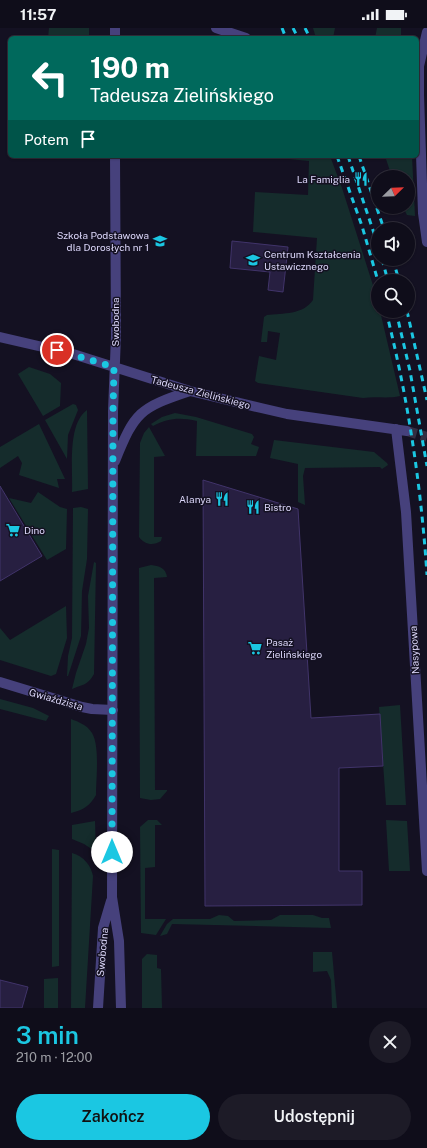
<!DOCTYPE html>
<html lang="pl">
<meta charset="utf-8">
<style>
:root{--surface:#0f0d1a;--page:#1d1b27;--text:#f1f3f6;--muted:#9b9ca2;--line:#2f2d39;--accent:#1bc7e2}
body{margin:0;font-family:"Public Sans",sans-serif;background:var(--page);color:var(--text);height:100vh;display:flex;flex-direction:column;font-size:15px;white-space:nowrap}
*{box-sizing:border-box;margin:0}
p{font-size:13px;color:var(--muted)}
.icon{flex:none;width:22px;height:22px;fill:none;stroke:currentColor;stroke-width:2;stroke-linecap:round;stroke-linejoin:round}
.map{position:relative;height:980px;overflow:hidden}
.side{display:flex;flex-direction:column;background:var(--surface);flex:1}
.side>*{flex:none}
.top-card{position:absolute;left:8px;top:8px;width:411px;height:122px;border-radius:6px;box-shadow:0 1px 3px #0004,0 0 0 1px var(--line);background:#00695c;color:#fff;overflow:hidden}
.needle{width:26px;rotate:67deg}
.tools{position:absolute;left:371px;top:142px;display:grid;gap:8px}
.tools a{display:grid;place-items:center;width:44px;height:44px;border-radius:50%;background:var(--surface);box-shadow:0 1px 3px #0004,0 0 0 1px var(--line);font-size:20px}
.pin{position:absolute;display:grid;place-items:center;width:34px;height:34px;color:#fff;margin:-17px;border:2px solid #fff;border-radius:50%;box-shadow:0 1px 4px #0007}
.me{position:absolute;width:44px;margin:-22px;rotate:0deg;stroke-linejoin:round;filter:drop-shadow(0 0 3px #0008)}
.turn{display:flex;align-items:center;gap:14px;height:84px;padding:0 16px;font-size:18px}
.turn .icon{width:52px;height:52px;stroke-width:2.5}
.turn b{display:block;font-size:28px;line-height:34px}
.then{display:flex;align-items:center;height:38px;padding:0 16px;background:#0003;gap:8px;font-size:15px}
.round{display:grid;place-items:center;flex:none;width:42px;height:42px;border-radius:21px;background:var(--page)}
.head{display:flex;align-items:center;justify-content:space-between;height:68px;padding:0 16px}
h1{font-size:24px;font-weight:600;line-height:30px;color:var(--accent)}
.button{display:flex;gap:8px;margin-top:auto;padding:8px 16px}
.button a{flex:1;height:46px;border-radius:24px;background:var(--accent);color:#111;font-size:16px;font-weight:600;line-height:46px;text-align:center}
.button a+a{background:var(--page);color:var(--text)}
.status{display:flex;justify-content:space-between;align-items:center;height:28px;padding:0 20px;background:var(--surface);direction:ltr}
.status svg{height:11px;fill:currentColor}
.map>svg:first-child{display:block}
</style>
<div class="status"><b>11:57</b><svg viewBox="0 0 49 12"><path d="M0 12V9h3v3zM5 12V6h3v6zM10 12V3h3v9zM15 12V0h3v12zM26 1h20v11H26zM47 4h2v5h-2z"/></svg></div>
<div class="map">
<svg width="427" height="980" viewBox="0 0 427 980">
<rect width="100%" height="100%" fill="#141122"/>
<!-- green -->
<path fill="#152c2c" d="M49 0H89V10H48Z
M313 0H335L333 10H316Z
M377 0H401V10H375Z
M259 128H330L342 160 378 273V283H380L400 368C387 371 376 368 363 370L258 355 255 353 259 328 276 332 280 305 268 303 267 314H261L264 289 267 287C283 285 303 287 313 272L317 210 253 204 255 164 308 167 309 133Z
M385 128H412L415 188 407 187 403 179H408V149H392Z
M29 339 50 346 61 355 60 378 43 388 18 346Z
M73 376 76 377 78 382 68 407 67 431 45 392Z
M87 382 88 461 72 464C73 442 67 396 87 382Z
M175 385 196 389 252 406 254 409 251 416 259 419 256 428H196L197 393C180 389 168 390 153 398L151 396 162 389Z
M39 396 65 451H57L59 460 19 447 22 435 18 428 0 440V419Z
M149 399 165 428 154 429V509H162L161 513C153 518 145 517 139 509L140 415 144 405Z
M274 412 374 424 387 435 388 437 382 441 380 439 305 440 303 448 305 477 298 474V436L270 430Z
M38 464 60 479 67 481 66 521 47 532 9 470 31 475Z
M81 479 88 481 87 531 82 563 81 608 68 648H67L68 628 72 610 73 480Z
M94 534 96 535 94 646C87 658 83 656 72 661L76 645 86 616 89 600 88 568Z
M151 537C159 538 166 540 167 549L154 550 155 762H167V763L160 771 151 772 140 770 139 540Z
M66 578 67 610 56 646 51 648 0 632V600L10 612Z
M0 671 33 680 49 688 46 693 0 681Z
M400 677 406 777H386L379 679Z
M71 691C79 694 87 697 92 705 100 718 96 751 96 767 90 778 83 782 71 785Z
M148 792H157L162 797H155V839L145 840V891H166L156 907 141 905 140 799Z
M386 792 407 793 410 843H389Z
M95 793 96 824 84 816 72 811V797Z
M52 821 59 822V938L52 939Z
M72 825C84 828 91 838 93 848L85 980H71Z
M219 887 228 888 234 893 271 892 280 887H313L322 890H329L331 900 172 896 167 906 160 908 167 896 173 891H210Z
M313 924H332L337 980H332L331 952 327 943 313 944Z
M147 926 157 927V940L161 941 162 980H142V931Z
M58 950V980H44V951Z"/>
<!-- building -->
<path fill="#271f41" stroke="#41346a" d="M232 213 288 219 283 264 268 262 270 244 230 240Z
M203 452 298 481 311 690 380 686 383 738 339 740V843H362V877L205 878Z
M0 458 42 528 0 553Z
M0 952 28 959 22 980H0Z"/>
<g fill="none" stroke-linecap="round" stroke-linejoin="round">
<!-- minor-tunnel -->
<path stroke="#322f42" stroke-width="10" stroke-dasharray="10 5" stroke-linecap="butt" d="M407 403 427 409"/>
<!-- minor -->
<path stroke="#46417c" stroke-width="10" d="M115 0V10
M216 0 246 10
M427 4 419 38V67L423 185 427 214
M115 128 116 308 113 383 112 869 119 913 121 980
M0 309 73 326 190 363 261 380 287 386 407 403
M396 401 406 484 427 843
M115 433C135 384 139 380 190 363
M0 654 82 679 92 681 113 682
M98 980 103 900 111 873"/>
<!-- rail -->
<path stroke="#1bc7e2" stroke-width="3" stroke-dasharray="6 5" stroke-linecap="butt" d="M282 0 286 10
M293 0 298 10
M305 0 310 10
M337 128 362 198 378 253
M348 128 378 217
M359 128 384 201
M382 231 388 253
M393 231 399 253
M386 283C408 370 421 457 427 547
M396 283 410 343 427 438
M407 283 427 372"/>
</g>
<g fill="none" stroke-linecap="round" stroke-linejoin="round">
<!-- route -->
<path stroke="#1bc7e2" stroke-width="7" stroke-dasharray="0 12.6" d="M57 322 114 339 113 384 112 824"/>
</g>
<!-- icons -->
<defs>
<symbol id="restaurant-bare" viewBox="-9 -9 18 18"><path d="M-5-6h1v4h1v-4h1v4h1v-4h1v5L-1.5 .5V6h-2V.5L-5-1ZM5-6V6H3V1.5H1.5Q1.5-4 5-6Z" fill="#1bc7e2" stroke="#141122" stroke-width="2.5" paint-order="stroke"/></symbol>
<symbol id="school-bare" viewBox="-9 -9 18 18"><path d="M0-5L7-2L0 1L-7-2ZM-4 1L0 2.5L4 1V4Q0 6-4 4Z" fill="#1bc7e2" stroke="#141122" stroke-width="2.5" paint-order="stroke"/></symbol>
<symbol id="supermarket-bare" viewBox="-9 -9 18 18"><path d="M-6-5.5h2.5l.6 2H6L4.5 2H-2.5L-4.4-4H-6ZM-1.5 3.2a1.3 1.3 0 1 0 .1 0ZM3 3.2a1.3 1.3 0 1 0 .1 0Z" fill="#1bc7e2" stroke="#141122" stroke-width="2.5" paint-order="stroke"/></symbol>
</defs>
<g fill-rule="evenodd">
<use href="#restaurant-bare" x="351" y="141" width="20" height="20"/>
<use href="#school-bare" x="150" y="203" width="20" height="20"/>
<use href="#school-bare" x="243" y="222" width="20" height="20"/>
<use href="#restaurant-bare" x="212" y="461" width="20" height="20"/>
<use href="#restaurant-bare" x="243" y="469" width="20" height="20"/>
<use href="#supermarket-bare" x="3" y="492" width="20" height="20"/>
<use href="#supermarket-bare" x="245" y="610" width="20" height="20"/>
</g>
<g text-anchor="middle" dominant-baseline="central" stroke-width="3" stroke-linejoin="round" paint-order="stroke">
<!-- poi labels -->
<g font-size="10" fill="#dcd7fa" stroke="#141122" text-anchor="start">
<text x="350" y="151" text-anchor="end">La Famiglia</text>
<text x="149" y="207" text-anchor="end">Szkoła Podstawowa<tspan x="149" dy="12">dla Dorosłych nr 1</tspan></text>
<text x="264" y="226">Centrum Kształcenia<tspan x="264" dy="12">Ustawicznego</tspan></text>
<text x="211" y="471" text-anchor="end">Alanya</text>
<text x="264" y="479">Bistro</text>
<text x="24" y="502">Dino</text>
<text x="266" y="614">Pasaż<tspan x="266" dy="12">Zielińskiego</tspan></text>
</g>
<!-- street labels -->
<g font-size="10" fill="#dcd7fa" stroke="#141122">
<text transform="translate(115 294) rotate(-90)">Swobodna</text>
<text transform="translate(201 364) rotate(15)">Tadeusza Zielińskiego</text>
<text transform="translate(414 622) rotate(-93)">Nasypowa</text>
<text transform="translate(56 671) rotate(16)">Gwiaździsta</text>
<text transform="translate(102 924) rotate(-85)">Swobodna</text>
</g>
</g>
</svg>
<div class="tools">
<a><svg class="needle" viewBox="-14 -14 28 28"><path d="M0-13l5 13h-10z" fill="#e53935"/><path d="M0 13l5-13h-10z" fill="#9b9ca2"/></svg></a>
<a><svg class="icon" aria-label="sound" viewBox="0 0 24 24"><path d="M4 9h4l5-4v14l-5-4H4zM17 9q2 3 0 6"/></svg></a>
<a><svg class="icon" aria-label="search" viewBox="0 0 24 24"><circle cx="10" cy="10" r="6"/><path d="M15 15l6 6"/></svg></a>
</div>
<div class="pin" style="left:57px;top:322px;background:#d93025"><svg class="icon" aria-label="arrive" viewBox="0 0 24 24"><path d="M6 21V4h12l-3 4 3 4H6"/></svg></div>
<svg class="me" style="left:112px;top:824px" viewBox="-20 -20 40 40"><circle r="19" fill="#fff"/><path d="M0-13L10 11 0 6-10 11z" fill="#1bc7e2"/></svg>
<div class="top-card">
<div class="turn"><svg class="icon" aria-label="left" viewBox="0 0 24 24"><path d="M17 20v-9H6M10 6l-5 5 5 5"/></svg><div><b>190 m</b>Tadeusza Zielińskiego</div></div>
<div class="then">Potem<svg class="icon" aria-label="arrive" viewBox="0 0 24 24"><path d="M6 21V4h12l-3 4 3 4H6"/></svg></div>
</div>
</div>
<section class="side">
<div class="head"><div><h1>3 min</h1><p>210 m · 12:00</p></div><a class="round"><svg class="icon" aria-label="close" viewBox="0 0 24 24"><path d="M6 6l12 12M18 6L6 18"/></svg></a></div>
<div class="button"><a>Zakończ</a><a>Udostępnij</a></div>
</section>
